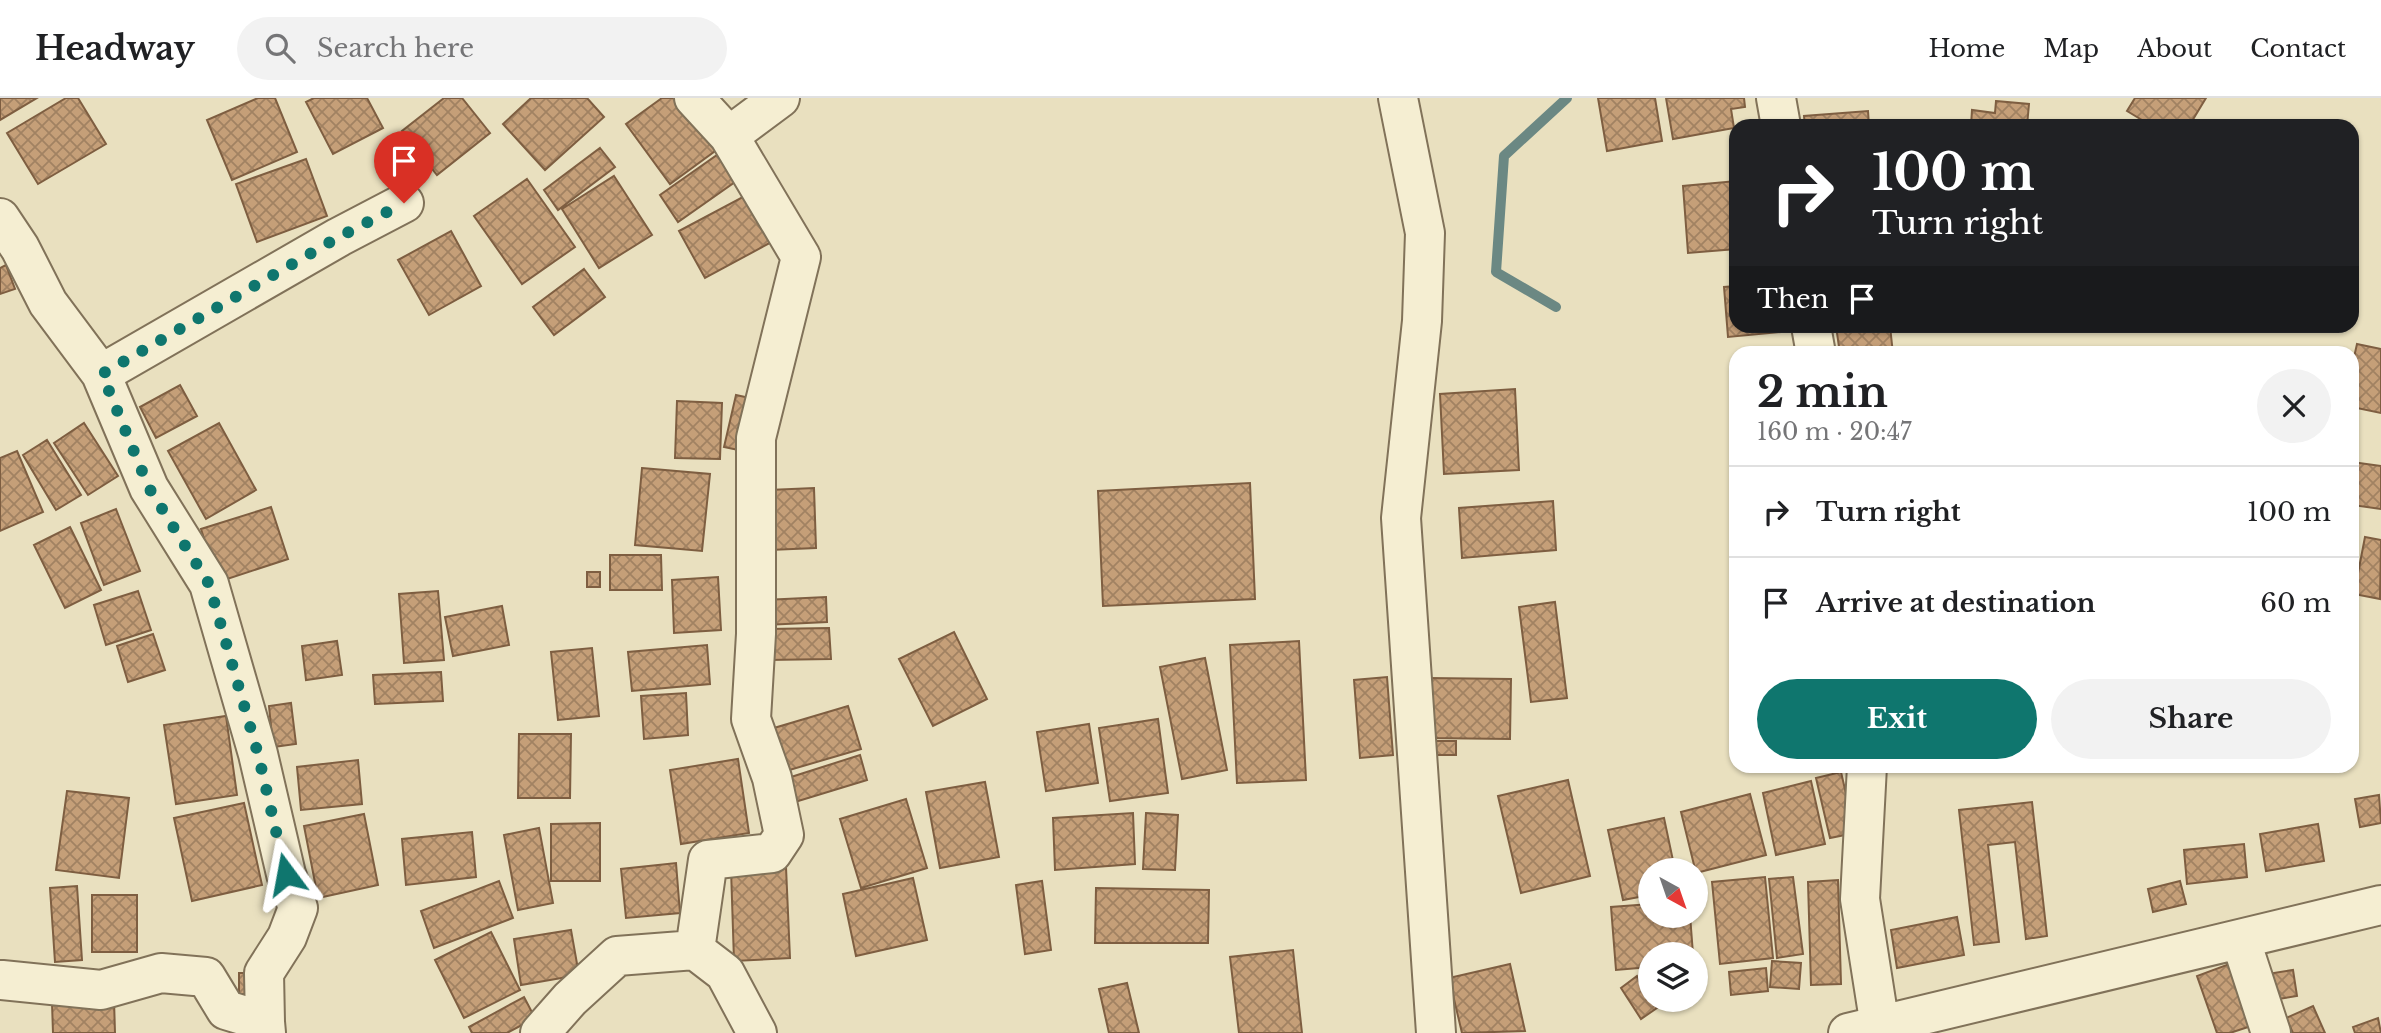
<!DOCTYPE html>
<meta charset="utf-8">
<style>
:root{--surface:#fff;--page:#f2f2f2;--text:#202124;--muted:#757577;--line:#e0e0e0;--accent:#0f766e}
body{margin:0;font-family:"Libre Baskerville",serif;background:var(--page);color:var(--text);height:100vh;display:flex;flex-direction:column;font-size:26px;white-space:nowrap}
*{box-sizing:border-box;margin:0}
p{font-size:23px;color:var(--muted)}
.icon{flex:none;width:38px;height:38px;fill:none;stroke:currentColor;stroke-width:2;stroke-linecap:round;stroke-linejoin:round}
.map{position:relative;flex:1;overflow:hidden}
.side{position:absolute;left:1729px;top:248px;width:630px;height:427px;display:flex;flex-direction:column;background:var(--surface);border-radius:21px;box-shadow:0 2px 5px #0004}
.side>*{flex:none}
.guide{position:absolute;left:1729px;top:21px;width:630px;height:214px;border-radius:21px;box-shadow:0 2px 5px #0004;background:#202124;color:#fff;overflow:hidden}
.needle{width:46px;rotate:140deg}
.fabs{position:absolute;left:1638px;top:760px;display:grid;gap:14px}
.fabs a{display:grid;place-items:center;width:70px;height:70px;border-radius:50%;background:var(--surface);box-shadow:0 2px 5px #0004;font-size:35px}
.pin{position:absolute;display:grid;place-items:center;width:60px;height:60px;color:#fff;margin:-72px -30px;border-radius:50% 50% 50% 0;rotate:-45deg;box-shadow:0 0 7px #0007}
.pin .icon{rotate:45deg}
.me{position:absolute;width:77px;margin:-38px;rotate:347deg;stroke-linejoin:round;filter:drop-shadow(0 0 5px #0008)}
.turn{display:flex;align-items:center;gap:24px;height:147px;padding:0 28px;font-size:32px}
.turn .icon{width:91px;height:91px;stroke-width:2.5}
.turn b{display:block;font-size:49px;line-height:60px}
.then{display:flex;align-items:center;height:66px;padding:0 28px;background:#0003;gap:14px;font-size:26px}
.round{display:grid;place-items:center;flex:none;width:74px;height:74px;border-radius:37px;background:var(--page)}
.summary{display:flex;align-items:center;justify-content:space-between;height:119px;padding:0 28px}
h1{font-size:42px;font-weight:800;line-height:52px}
.primary-button{display:flex;gap:14px;margin-top:auto;padding:14px 28px}
.primary-button a{flex:1;height:80px;border-radius:42px;background:var(--accent);color:#fff;font-size:28px;font-weight:800;line-height:80px;text-align:center}
.primary-button a+a{background:var(--page);color:var(--text)}
ul{padding:0;list-style:none}
li{display:flex;align-items:center;gap:21px;height:91px;padding:0 28px;border-top:2px solid var(--line)}
li div{flex:1}
li b{display:block;font-size:26px}
li em{font-style:normal}
header{display:flex;align-items:center;gap:42px;box-sizing:border-box;height:98px;padding:0 35px;background:var(--surface);border-bottom:2px solid var(--line)}
header strong{font-size:33px}
nav{display:flex;gap:38px;margin-inline-start:auto;font-size:24px}
.search{width:490px;height:63px;background:var(--page);display:flex;align-items:center;gap:18px;box-sizing:border-box;padding:0 24px;border-radius:38px;color:var(--muted);font-size:26px}
.map>svg:first-child{display:block}
</style>
<header>
<strong>Headway</strong>
<div class="search"><svg class="icon" aria-label="search" viewBox="0 0 24 24"><circle cx="10" cy="10" r="6"/><path d="M15 15l6 6"/></svg>Search here</div>
<nav><a>Home</a><a>Map</a><a>About</a><a>Contact</a></nav>
</header>
<div class="map">
<svg width="2381" height="935" viewBox="0 0 2381 935">
<defs>
<pattern id="building-cross-hatch" width="8" height="8" patternUnits="userSpaceOnUse" patternTransform="scale(1.75)"><rect width="8" height="8" fill="#c59f78"/><path d="M0 0l8 8M0 8l8-8" fill="none" stroke="#a18262"/></pattern>
</defs>
<rect width="100%" height="100%" fill="#e9e0bf"/>
<g fill="none" stroke-linecap="round" stroke-linejoin="round">
<!-- stream -->
<path stroke="#6b8883" stroke-width="10" d="M1556 209 1496 174 1504 58 1567 0"/>
</g>
<!-- building -->
<path fill="url(#building-cross-hatch)" stroke="#7e5e41" stroke-width="2" d="M0 0H37L0 22Z
M66 0H78L106 46 38 86 7 35Z
M258 0H275L297 54 232 82 207 22Z
M314 0H367L383 30 333 56 306 4Z
M444 0H462L490 35 437 77 402 33Z
M531 0H587L604 19 545 72 503 26Z
M662 0H687L722 48 670 86 626 26Z
M1598 0H1655L1662 43 1607 53Z
M1666 0H1744L1745 9 1731 11 1734 30 1673 41Z
M2135 0H2206L2189 28H2152L2127 13Z
M1996 3 2029 6 2027 28H1971L1972 12 1995 15Z
M1868 13 1869 28H1805L1804 18Z
M600 50 615 69 558 112 544 92Z
M727 50 745 77 678 124 660 97Z
M306 61 327 118 257 144 236 86Z
M614 78 652 137 599 170 562 111Z
M527 81 575 149 522 186 474 118Z
M1736 83V151L1688 155 1683 88Z
M754 93 779 140 705 180 679 133Z
M451 133 481 188 429 217 398 162Z
M6 167 15 191 0 196V170Z
M584 171 605 199 554 237 533 209Z
M1736 188V228H1779L1780 234 1728 239 1724 189Z
M1836 228H1890L1893 256H1840Z
M2357 246 2381 251V315L2352 309V268Z
M180 287 197 318 156 340 140 309Z
M1515 291 1519 372 1444 376 1440 296Z
M736 297 759 302 748 354 724 349Z
M677 303 722 305 720 361 675 360Z
M84 325 118 378 88 397 54 345Z
M219 325 256 392 206 421 168 353Z
M47 342 81 397 56 412 23 357Z
M17 353 43 414 0 433V360Z
M2352 364 2381 368V411L2352 407Z
M642 370 710 376 702 453 635 447Z
M1250 385 1255 501 1103 508 1098 393Z
M814 390 816 450 770 452 769 392Z
M1553 403 1556 452 1462 460 1459 410Z
M271 409 288 461 218 484 201 431Z
M116 411 140 473 104 487 81 425Z
M70 429 101 492 65 510 34 447Z
M2365 439 2381 442 2380 501 2354 496Z
M610 457H661L662 492H610Z
M587 474H600V489H587Z
M718 479 721 532 674 535 672 482Z
M138 493 151 532 106 547 94 507Z
M438 493 444 562 404 565 399 496Z
M826 499 827 524 765 527 764 502Z
M1555 504 1567 600 1531 604 1519 509Z
M502 508 509 547 453 558 445 519Z
M829 530 831 561 768 562 767 531Z
M954 534 987 601 933 628 899 561Z
M153 536 165 572 128 584 117 548Z
M337 543 342 577 306 582 302 548Z
M1299 543 1306 682 1237 685 1230 547Z
M707 547 710 586 632 593 628 554Z
M592 550 599 618 558 622 551 554Z
M1205 560 1227 672 1182 681 1160 569Z
M441 574 443 603 375 606 373 577Z
M1387 579 1393 657 1360 660 1354 582Z
M1428 580 1511 581 1510 641 1427 640Z
M686 595 688 637 644 641 641 598Z
M291 605 296 646 273 649 269 608Z
M848 608 861 651 786 673 774 630Z
M226 618 237 697 176 706 164 627Z
M1158 621 1168 695 1110 703 1099 630Z
M1089 626 1098 685 1046 693 1037 634Z
M519 636H571L570 700H518Z
M1431 643H1456V657H1431Z
M860 657 867 682 795 704 788 680Z
M738 661 749 735 681 746 670 672Z
M358 662 362 706 301 712 297 669Z
M1841 674 1855 735 1830 740 1816 680Z
M1568 682 1590 778 1521 795 1498 698Z
M1811 683 1825 746 1776 757 1763 695Z
M985 684 999 759 940 770 926 694Z
M67 693 129 700 119 780 56 772Z
M1750 696 1766 757 1696 775 1681 714Z
M2379 697 2381 725 2360 729 2355 701Z
M906 701 927 770 861 790 840 721Z
M2032 704 2047 838 2026 841 2015 744 1988 747 1999 844 1974 847 1959 712Z
M244 705 262 787 192 803 174 720Z
M1133 715 1135 766 1055 772 1053 720Z
M1146 715 1178 717 1175 772 1143 771Z
M364 716 378 787 318 800 304 728Z
M1664 720 1675 772H1650V797L1623 802 1608 732Z
M600 725V783H551V726Z
M2318 726 2324 763 2266 773 2260 736Z
M539 730 553 805 518 812 504 737Z
M472 734 476 779 406 787 402 741Z
M2244 746 2247 779 2187 786 2184 752Z
M676 765 680 815 626 820 621 771Z
M786 769 790 860 734 863 731 771Z
M1765 779 1773 860 1720 866 1712 784Z
M1793 779 1803 856 1777 860 1769 781Z
M913 780 927 842 856 858 843 796Z
M1838 782 1841 886 1811 887 1808 784Z
M499 783 513 820 434 850 421 813Z
M1042 783 1051 852 1025 856 1016 787Z
M2180 783 2186 806 2153 814 2148 791Z
M77 788 82 862 55 864 50 790Z
M1096 790 1209 792 1208 845H1095Z
M92 797H137V854H92Z
M1650 806V817H1690L1693 856H1650V869L1616 872 1611 809Z
M1957 819 1964 857 1897 870 1891 832Z
M571 832 579 877 521 887 514 841Z
M491 834 520 892 464 920 435 862Z
M1293 852 1302 935H1239L1230 859Z
M1772 863 1801 865 1799 891 1770 889Z
M2232 865 2254 927 2230 935H2217L2197 878Z
M1510 866 1525 933 1462 935 1449 880Z
M1766 870 1768 893 1731 897 1729 874Z
M2293 872 2297 898 2265 903 2261 877Z
M239 875H252V896H239Z
M1637 878 1657 910 1641 921 1621 890Z
M1127 885 1139 935H1109L1099 891Z
M524 899 535 920 507 935H472L469 929Z
M114 902 115 935H53L52 905Z
M2313 908 2325 935H2293L2286 920Z
M2378 920 2381 935H2355L2353 929Z"/>
<g fill="none" stroke-linecap="round" stroke-linejoin="round">
<defs>
<path id="minor" d="M694 0 729 38 801 159 756 340V536L751 621 772 680 784 737 772 755 708 762 695 852
M1398 0 1425 135 1422 223 1401 420 1436 935
M1776 0 1781 28
M729 38 780 0
M0 120 20 150 48 205 101 276 149 390 209 486 258 656 286 776 298 810 287 839 264 875 265 924
M1811 228 1816 256
M101 276 339 139 404 105
M1867 668 1860 801 1881 935
M2241 843 2271 935
M2 882 101 892 161 875 206 879 226 912 265 924 266 935
M540 935 570 901 617 858 695 852 725 875 757 935
M1848 935 2381 807"/>
</defs>
<!-- minor casing -->
<use href="#minor" stroke="#817259" stroke-width="42"/>
<!-- minor -->
<use href="#minor" stroke="#f5eed2" stroke-width="38"/>
</g>
<g fill="none" stroke-linecap="round" stroke-linejoin="round">
<!-- route -->
<path stroke="#0f766e" stroke-width="12" stroke-dasharray="0 21.6" d="M286 776 258 656 209 486 149 390 102 276 339 139 404 105"/>
</g>
</svg>
<div class="fabs">
<a><svg class="needle" viewBox="-14 -14 28 28"><path d="M0-13l5 13h-10z" fill="#e53935"/><path d="M0 13l5-13h-10z" fill="#757577"/></svg></a>
<a><svg class="icon" aria-label="layers" viewBox="0 0 24 24"><path d="M12 4l9 5-9 5-9-5zM3 14l9 5 9-5"/></svg></a>
</div>
<div class="pin" style="left:404px;top:105px;background:#d93025"><svg class="icon" aria-label="arrive" viewBox="0 0 24 24"><path d="M6 21V4h12l-3 4 3 4H6"/></svg></div>
<svg class="me" style="left:286px;top:776px" viewBox="-20 -20 40 40"><path d="M0-17L14 15 0 8-14 15z" fill="#0f766e" stroke="#fff" stroke-width="4"/></svg>
<div class="guide">
<div class="turn"><svg class="icon" aria-label="right" viewBox="0 0 24 24"><path d="M7 20v-9h11M14 6l5 5-5 5"/></svg><div><b>100 m</b>Turn right</div></div>
<div class="then">Then<svg class="icon" aria-label="arrive" viewBox="0 0 24 24"><path d="M6 21V4h12l-3 4 3 4H6"/></svg></div>
</div>
<section class="side">
<div class="summary"><div><h1>2 min</h1><p>160 m · 20:47</p></div><a class="round"><svg class="icon" aria-label="close" viewBox="0 0 24 24"><path d="M6 6l12 12M18 6L6 18"/></svg></a></div>
<ul>
<li><svg class="icon" aria-label="right" viewBox="0 0 24 24"><path d="M7 20v-9h11M14 6l5 5-5 5"/></svg><div><b>Turn right</b></div><em>100 m</em></li>
<li><svg class="icon" aria-label="arrive" viewBox="0 0 24 24"><path d="M6 21V4h12l-3 4 3 4H6"/></svg><div><b>Arrive at destination</b></div><em>60 m</em></li>
</ul>
<div class="primary-button"><a>Exit</a><a>Share</a></div>
</section>
</div>
